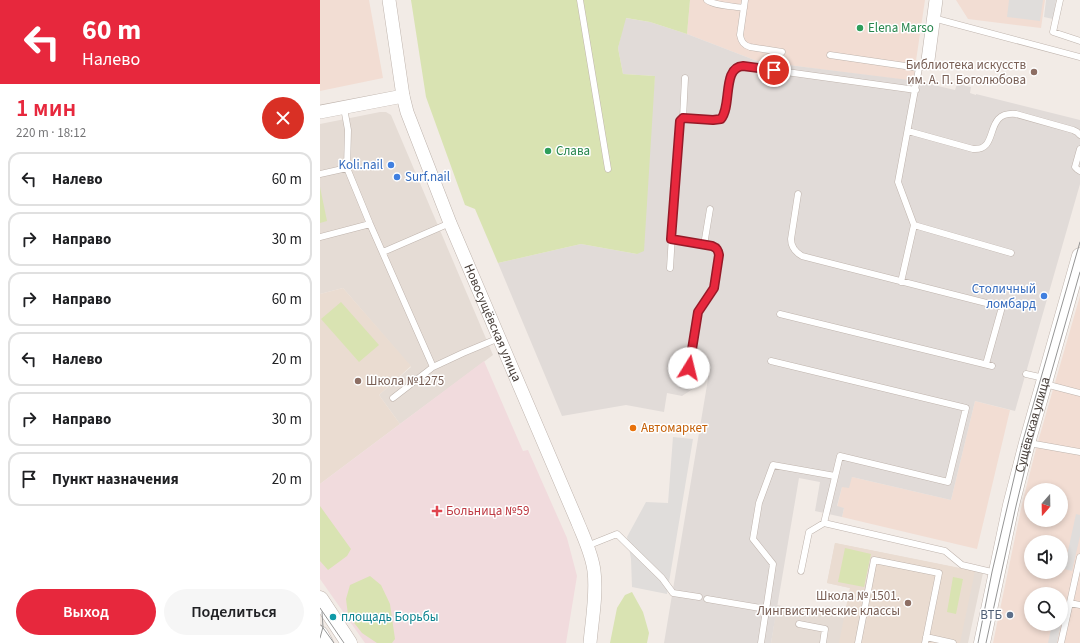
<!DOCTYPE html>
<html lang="ru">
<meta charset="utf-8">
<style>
:root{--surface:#fff;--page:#f6f6f6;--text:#202124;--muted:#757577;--line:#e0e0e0;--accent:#e7283d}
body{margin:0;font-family:"Source Sans 3",sans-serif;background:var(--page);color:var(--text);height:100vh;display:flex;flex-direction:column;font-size:15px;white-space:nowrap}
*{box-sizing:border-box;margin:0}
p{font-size:13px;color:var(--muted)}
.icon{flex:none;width:22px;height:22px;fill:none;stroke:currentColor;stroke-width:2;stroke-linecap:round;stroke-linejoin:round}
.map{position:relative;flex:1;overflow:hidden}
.drawer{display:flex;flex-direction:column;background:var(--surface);width:320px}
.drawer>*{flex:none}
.guide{background:#e7283d;color:#fff;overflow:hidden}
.needle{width:26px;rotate:200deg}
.buttons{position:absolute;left:704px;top:483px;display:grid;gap:8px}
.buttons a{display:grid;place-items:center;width:44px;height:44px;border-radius:50%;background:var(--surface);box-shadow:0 2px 6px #0003;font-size:20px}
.pin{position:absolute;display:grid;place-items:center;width:34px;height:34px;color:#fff;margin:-17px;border:2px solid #fff;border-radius:50%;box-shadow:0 1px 4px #0007}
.me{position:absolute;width:44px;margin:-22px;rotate:9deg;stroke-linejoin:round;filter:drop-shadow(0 0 3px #0008)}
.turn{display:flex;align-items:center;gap:14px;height:84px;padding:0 16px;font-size:18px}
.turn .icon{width:52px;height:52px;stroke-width:2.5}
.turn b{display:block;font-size:28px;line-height:34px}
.round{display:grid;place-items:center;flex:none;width:42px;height:42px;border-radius:21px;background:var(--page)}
.overview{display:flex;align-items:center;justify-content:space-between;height:68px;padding:0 16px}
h1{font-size:24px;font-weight:600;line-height:30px;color:var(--accent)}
.primary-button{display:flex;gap:8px;margin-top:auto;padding:8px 16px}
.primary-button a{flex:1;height:46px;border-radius:24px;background:var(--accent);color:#fff;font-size:16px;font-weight:600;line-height:46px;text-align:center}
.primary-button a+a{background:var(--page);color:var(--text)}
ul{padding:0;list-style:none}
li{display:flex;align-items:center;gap:12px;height:54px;margin:0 8px 6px;padding:0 8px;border:2px solid var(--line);border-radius:12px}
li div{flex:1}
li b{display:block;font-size:15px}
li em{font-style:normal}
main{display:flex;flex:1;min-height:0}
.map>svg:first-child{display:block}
</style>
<main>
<section class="drawer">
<div class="guide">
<div class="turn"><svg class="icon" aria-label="left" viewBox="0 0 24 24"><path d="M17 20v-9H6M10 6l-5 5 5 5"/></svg><div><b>60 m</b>Налево</div></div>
</div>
<div class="overview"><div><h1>1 мин</h1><p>220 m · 18:12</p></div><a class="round" style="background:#d93025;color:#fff"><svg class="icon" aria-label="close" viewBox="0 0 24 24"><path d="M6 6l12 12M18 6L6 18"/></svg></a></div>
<ul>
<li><svg class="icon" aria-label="left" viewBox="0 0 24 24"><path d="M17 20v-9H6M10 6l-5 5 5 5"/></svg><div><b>Налево</b></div><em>60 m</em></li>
<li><svg class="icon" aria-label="right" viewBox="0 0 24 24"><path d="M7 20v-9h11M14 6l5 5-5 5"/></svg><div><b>Направо</b></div><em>30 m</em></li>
<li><svg class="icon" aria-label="right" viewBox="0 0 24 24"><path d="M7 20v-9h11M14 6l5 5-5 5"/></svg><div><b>Направо</b></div><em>60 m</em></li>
<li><svg class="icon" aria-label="left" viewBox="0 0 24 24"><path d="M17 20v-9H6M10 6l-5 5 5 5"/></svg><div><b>Налево</b></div><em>20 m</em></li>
<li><svg class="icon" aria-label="right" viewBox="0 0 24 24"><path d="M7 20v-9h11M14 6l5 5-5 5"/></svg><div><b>Направо</b></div><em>30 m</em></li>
<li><svg class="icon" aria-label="arrive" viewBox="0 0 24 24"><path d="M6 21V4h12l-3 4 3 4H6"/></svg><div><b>Пункт назначения</b></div><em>20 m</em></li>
</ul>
<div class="primary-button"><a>Выход</a><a>Поделиться</a></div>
</section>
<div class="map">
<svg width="760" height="643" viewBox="0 0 760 643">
<rect width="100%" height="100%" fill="#f2ebe6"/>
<!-- residential -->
<path fill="#e5dcd5" d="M60 112H66L71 115 173 355 80 424 59 395 91 367 23 288 0 294V124Z
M515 543 663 573 648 643H451L457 605 524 618 530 588 507 583Z"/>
<!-- commercial -->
<path fill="#f2ddd3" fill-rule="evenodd" d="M0 0H49L63 78 0 91Z
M370 0H605L593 81 437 61 367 34Z
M636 0H725L721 28 648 19Z
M760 296V643H673L702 504 717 445ZM711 490H741V520H711ZM711 542H741V572H711ZM711 594H741V624H711Z
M655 401 690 410 657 549 522 517 524 508 517 507 522 487 532 477 631 500Z"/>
<!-- industrial -->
<path fill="#e1dbd8" d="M305 18 330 22 367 34 437 61 597 81 635 90 637 84 651 87 650 93 656 95V94L760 120V184L695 411 655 401 631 500 532 477 529 488 522 487 517 506 524 508 522 517 495 511 500 482 479 478 451 643H344L388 379 362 396 347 393 344 412 306 405 242 416 178 263 261 244 317 254 335 76 303 74 298 48Z"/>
<!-- education -->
<path fill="#eadcd1" d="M23 288 91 366 59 395 80 424 0 484V294Z
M515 543 655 571 640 643H519L530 588 507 583Z"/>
<!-- medical -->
<path fill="#f1dbdd" d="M164 361 203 451 208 450 247 538 257 576 246 643H45L0 579V484Z"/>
<!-- green -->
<path fill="#d9e3b2" d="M91 0H370L367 34 330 22 306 18 298 48 303 74 335 76 324 251 317 254 261 244 178 263 155 209 145 205 106 97Z
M0 187 7 221 0 223Z
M21 302 59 345 39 362 1 319Z
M0 506 31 549 27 556 8 570 0 561Z
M525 548 551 554 544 587 518 582Z
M50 576 61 585 70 604 75 639 72 643H57L42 633 28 615 26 599 30 585Z
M633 577 643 579 636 614 627 612Z
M312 592 323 612 329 633 327 643H290L297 608 305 595Z"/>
<!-- parking -->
<path fill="#e0dddb" d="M689 0H723L720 21 687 17Z
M726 0H736L733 19 724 17Z
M353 437 373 439 347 594 312 587 311 559 307 537 326 502 348 503Z
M756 514 760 515V536L752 571 744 569Z
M732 624H741L737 643H728Z"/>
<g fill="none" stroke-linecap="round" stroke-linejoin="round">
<defs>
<path id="service" d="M260 0 288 169
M387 0C395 6 413 6 424 8
M425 0 420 35C421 41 423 45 430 47L462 52
M740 0 733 32 760 41
M613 18 760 57
M510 55 599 68 601 67
M599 68 578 182 594 225 691 253
M365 78 363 118 393 121 401 119 404 116 411 75C413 69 417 66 423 66L596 90
M24 108 28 130 27 168 50 224 113 367 143 353 179 338
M588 131 653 149C681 151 662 111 696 114L753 130 757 132 760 135
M760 149 755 167 757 169 760 171
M0 174 27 168
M478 194 471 239C471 247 475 252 482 256L682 307 666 364
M0 237 50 224
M351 239 392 246C397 248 398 250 399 255L394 288 378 312 369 368
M384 245 390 209
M63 252 130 223
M350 268 359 121 363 118
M581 282 594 225
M460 314 672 366
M451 361 646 408 628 482 520 456 504 523
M706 374 724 378
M725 384 760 393
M73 398 113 367
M709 443 760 452
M267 546 297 534 342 578 353 593 379 597
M481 571 489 532 504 523 625 551 642 565 676 573
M387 599 446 609
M750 603 760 605
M479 624 505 629 503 643
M606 637 633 643
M441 643 453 564 433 539 439 503 453 465 515 476
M538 643 554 560 619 573 605 643
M741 643 760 557"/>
<g id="minor">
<path id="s1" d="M69 0 83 96 87 112 130 223 258 523C264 538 272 554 274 571 277 594 272 620 270 643"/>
<path d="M608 60 616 0"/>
<path d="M0 112 83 96"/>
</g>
<g id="tertiary">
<path d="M0 599 29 643"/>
<path d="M0 634 5 643"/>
<path id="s2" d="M662 643 691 505 707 443 760 256"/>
</g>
</defs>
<!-- service casing -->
<use href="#service" stroke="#bfb4ad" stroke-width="7"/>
<!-- minor casing -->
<use href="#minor" stroke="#bfb4ad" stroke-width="14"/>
<!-- tertiary casing -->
<use href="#tertiary" stroke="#bfb4ad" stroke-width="17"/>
<!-- service -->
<use href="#service" stroke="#fff" stroke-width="6"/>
<!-- minor -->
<use href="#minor" stroke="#fff" stroke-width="13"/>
<!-- tertiary -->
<use href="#tertiary" stroke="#fff" stroke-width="16"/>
<!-- tram -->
<path stroke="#959595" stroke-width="1" d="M0 608 24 643
M1 625 14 643
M0 638 3 627 2 612
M658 643 672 572 702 444 760 242
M666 643 696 506 711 444 760 272"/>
</g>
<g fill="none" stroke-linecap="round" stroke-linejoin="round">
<defs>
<path id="route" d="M369 368 378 312 394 288 399 255C398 250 397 248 392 246L351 239 360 121 363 118 393 120 401 119C412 106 402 67 423 66L454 70"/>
</defs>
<!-- route casing -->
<use href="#route" stroke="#961a28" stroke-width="10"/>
<!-- route -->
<use href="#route" stroke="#e7283d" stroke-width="7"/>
</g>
<!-- markers -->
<g fill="#2e9e5b" stroke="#fff" stroke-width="1.5">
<circle cx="540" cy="28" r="4"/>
<circle cx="228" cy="151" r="4"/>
</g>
<g fill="#8d6e63" stroke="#fff" stroke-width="1.5">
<circle cx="714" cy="72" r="4"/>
<circle cx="38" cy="381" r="4"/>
<circle cx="588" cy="603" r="4"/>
</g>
<g fill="#3f7fe0" stroke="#fff" stroke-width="1.5">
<circle cx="71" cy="165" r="4"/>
<circle cx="77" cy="177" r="4"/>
<circle cx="724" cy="296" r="4"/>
</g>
<circle fill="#e8710a" stroke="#fff" stroke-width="1.5" cx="313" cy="428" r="4"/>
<path fill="#e0444e" stroke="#fff" stroke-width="1.5" d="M115 505h4v4h4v4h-4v4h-4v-4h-4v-4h4z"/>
<circle fill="#5c6f8a" stroke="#fff" stroke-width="1.5" cx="690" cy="615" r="4"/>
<circle fill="#0f9aa8" stroke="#fff" stroke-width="1.5" cx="13" cy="617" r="4"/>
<g text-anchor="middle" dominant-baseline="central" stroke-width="3" stroke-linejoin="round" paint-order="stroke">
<!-- leisure labels -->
<g font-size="13" fill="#27864d" stroke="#fff" text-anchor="start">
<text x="548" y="28">Elena Marso</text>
<text x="236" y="151">Слава</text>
</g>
<!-- education labels -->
<g font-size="13" fill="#785e54" stroke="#fff" text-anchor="end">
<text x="706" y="65">Библиотека искусств<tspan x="706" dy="15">им. А. П. Боголюбова</tspan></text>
<text x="46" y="381" text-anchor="start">Школа №1275</text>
<text x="580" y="596">Школа № 1501.<tspan x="580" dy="15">Лингвистические классы</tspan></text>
</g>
<!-- shop labels -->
<g font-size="13" fill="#366cbe" stroke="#fff" text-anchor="end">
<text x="63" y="165">Koli.nail</text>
<text x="85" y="177" text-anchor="start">Surf.nail</text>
<text x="716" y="289">Столичный<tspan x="716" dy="15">ломбард</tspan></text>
</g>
<!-- street labels -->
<g font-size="13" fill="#443b36" stroke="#fff">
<text stroke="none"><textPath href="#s1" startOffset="341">Новосущёвская улица</textPath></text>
<text stroke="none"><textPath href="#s2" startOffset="224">Сущёвская улица</textPath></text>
</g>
<!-- food labels -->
<g font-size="13" fill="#c56008" stroke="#fff" text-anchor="start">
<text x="321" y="428">Автомаркет</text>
</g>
<!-- health labels -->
<g font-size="13" fill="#be3a42" stroke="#fff" text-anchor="start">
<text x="126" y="511">Больница №59</text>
</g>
<!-- service labels -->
<g font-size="13" fill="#4e5e75" stroke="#fff" text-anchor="end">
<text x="682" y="615">ВТБ</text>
</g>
<!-- culture labels -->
<g font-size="13" fill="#0d838f" stroke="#fff" text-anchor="start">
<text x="21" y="617">площадь Борьбы</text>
</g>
</g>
</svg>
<div class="buttons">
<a><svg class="needle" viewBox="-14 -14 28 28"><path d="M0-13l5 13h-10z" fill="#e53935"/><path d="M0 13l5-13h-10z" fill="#757577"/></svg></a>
<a><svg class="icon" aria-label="sound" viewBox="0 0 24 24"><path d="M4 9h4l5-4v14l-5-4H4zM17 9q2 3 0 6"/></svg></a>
<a><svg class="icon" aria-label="search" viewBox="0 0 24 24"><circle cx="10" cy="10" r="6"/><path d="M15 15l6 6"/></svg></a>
</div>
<div class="pin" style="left:454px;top:70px;background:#d93025"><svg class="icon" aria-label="arrive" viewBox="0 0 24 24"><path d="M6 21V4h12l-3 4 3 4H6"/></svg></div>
<svg class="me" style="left:369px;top:368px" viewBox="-20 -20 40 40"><circle r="19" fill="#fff"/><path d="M0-13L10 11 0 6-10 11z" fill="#e7283d"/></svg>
</div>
</main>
